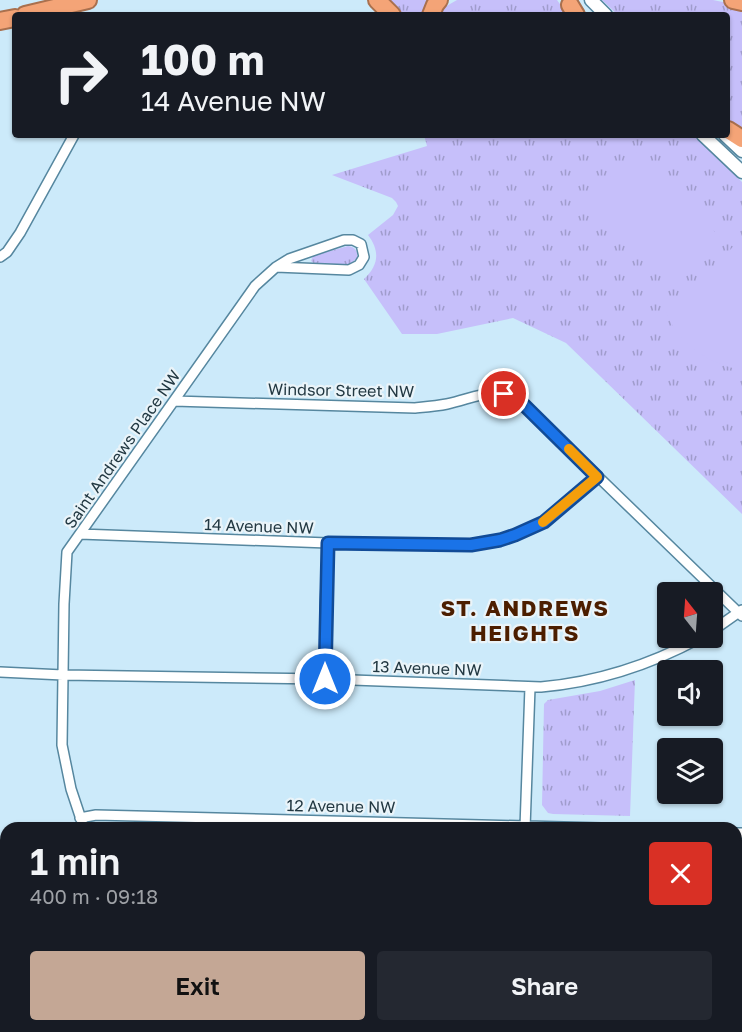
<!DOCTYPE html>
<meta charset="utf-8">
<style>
:root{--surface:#171b24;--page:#242831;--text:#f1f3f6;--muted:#9ea1a6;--accent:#c4a795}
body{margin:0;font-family:"Golos Text",sans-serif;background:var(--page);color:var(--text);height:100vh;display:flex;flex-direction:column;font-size:22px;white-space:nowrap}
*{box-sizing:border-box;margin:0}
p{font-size:20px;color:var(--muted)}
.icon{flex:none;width:33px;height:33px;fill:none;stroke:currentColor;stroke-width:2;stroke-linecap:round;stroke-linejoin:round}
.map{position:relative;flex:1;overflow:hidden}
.sheet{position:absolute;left:0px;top:822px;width:742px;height:210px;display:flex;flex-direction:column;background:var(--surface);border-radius:18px 18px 0 0;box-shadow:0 2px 4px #0004}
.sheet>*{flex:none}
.guide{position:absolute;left:12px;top:12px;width:718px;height:126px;border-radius:6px;box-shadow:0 2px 4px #0004;background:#171b24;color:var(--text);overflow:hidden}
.needle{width:39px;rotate:343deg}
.tools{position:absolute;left:657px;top:582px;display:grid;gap:12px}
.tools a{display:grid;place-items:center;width:66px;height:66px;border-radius:6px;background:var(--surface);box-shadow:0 2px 4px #0004;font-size:30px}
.pin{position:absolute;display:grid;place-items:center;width:51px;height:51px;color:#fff;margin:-26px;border:3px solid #fff;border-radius:50%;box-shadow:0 2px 6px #0007}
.me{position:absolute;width:66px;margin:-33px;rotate:0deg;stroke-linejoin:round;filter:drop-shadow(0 0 4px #0008)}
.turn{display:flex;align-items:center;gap:21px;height:126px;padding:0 30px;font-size:27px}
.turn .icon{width:78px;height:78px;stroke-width:2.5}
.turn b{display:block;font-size:42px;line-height:51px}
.round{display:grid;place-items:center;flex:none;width:63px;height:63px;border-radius:6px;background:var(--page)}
.summary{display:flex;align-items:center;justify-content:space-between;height:102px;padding:0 30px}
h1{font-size:36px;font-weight:600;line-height:45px}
.action{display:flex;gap:12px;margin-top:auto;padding:12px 30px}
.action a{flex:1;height:69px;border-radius:6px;background:var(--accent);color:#111;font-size:24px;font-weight:600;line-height:69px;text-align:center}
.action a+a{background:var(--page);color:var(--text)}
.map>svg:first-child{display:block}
</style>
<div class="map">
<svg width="742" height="1032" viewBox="0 0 742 1032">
<defs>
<pattern id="grass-tufts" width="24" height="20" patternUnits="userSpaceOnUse" patternTransform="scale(1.5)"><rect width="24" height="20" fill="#c6bffa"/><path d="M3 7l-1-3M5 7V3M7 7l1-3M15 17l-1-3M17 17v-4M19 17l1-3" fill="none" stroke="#a09ccc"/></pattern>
</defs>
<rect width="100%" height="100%" fill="#cceafa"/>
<!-- grass -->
<path fill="url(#grass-tufts)" d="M384 0H433L425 15H398Z
M457 0H557L568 15H439L443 8Z
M602 0H713L742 6V131L728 120V15H618Z
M424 135H694L742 182V514L566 343 513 318 437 334H402L364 279C379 265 380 251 368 235L393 215 398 206 396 202 392 198 332 175 427 146Z
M348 246C355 247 358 251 357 258L350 264H315L311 261 313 256Z
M635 680 630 816 553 814 548 813 542 805 544 704 548 700 600 691Z
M6 952V1026H141L144 1032H6L0 1013V954Z"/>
<!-- pitch -->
<path fill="#c6bffa" d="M636 152 720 237 670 286 586 200Z
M742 238V370C719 366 697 355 681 337 675 330 670 321 666 313Z"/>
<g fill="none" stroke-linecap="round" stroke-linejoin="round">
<defs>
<path id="minor" d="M0 257 7 252 20 233 74 135
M174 401 415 408C425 407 437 406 447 404 476 398 494 384 523 404L742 616
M80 534 328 543 471 545 500 540 515 535 544 522 597 477
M712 631 742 610
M0 672 63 675 325 679 541 687C598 682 650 665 700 638
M325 679V612L328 543
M80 818 96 815 601 828
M84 828 71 789 62 745 64 604 67 552 255 286 276 267 289 259 344 240H353L361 244 364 257 359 265 349 270 276 267
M525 828 530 687
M736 833H742
M736 971 742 972
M148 1026 151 1032
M521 1032V1026"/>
<path id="tertiary" d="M591 0 606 15
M703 135 742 172
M725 135 742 151"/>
<path id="trunk" d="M377 0 392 15
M733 0 742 2
M570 5 576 15
M25 15 88 0
M431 15 435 5 439 0
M0 21 15 18
M728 130 742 139"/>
</defs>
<!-- minor casing -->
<use href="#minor" stroke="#56879f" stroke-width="12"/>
<!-- tertiary casing -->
<use href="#tertiary" stroke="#56879f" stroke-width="15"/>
<!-- trunk casing -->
<use href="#trunk" stroke="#a9704e" stroke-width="20"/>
<!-- minor -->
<use href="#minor" stroke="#fff" stroke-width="9"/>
<!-- tertiary -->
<use href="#tertiary" stroke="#fff" stroke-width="12"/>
<!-- trunk -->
<use href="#trunk" stroke="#f4a477" stroke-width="16"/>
</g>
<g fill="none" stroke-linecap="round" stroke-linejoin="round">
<defs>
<path id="route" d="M325 679 328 543 471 545 500 540 515 535 544 522 597 477 523 404 517 400 504 394"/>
</defs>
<!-- route casing -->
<use href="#route" stroke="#114b97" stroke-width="15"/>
<!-- route -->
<use href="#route" stroke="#1a73e8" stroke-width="10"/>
<!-- slow -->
<path stroke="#f59e0b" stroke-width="10" d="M543 522 597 477 569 449"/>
</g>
<g text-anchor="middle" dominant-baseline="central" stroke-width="4.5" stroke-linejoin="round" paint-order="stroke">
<!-- street labels -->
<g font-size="16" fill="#223842" stroke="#eaf4f9">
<text transform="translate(341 390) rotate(1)">Windsor Street NW</text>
<text transform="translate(122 449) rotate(-55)">Saint Andrews Place NW</text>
<text transform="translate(259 526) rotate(2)">14 Avenue NW</text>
<text transform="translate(427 668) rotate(2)">13 Avenue NW</text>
<text transform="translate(341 806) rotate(1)">12 Avenue NW</text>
</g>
<!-- district labels -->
<g font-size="22" font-weight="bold" letter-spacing="1.5" fill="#4c1e00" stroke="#eaf4f9">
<text x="525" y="607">ST. ANDREWS<tspan x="525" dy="25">HEIGHTS</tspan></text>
</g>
</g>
</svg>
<div class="tools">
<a><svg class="needle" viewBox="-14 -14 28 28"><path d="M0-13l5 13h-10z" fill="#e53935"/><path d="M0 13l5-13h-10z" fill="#9ea1a6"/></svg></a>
<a><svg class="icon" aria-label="sound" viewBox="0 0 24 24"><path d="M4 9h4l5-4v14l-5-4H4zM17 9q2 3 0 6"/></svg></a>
<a><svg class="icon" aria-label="layers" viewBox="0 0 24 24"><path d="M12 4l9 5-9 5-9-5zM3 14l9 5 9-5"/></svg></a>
</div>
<div class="pin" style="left:504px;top:394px;background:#d93025"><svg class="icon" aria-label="arrive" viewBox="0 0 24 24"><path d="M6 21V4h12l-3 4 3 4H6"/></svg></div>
<svg class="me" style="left:325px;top:679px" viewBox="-20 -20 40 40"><circle r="17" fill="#1a73e8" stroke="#fff" stroke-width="3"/><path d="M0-11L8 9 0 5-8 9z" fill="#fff"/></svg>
<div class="guide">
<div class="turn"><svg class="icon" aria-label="right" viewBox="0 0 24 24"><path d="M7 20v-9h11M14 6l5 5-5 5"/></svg><div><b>100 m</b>14 Avenue NW</div></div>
</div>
<section class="sheet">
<div class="summary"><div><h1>1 min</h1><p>400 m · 09:18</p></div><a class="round" style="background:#d93025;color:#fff"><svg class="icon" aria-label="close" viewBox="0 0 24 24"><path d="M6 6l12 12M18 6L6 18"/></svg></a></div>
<div class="action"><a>Exit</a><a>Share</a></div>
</section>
</div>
